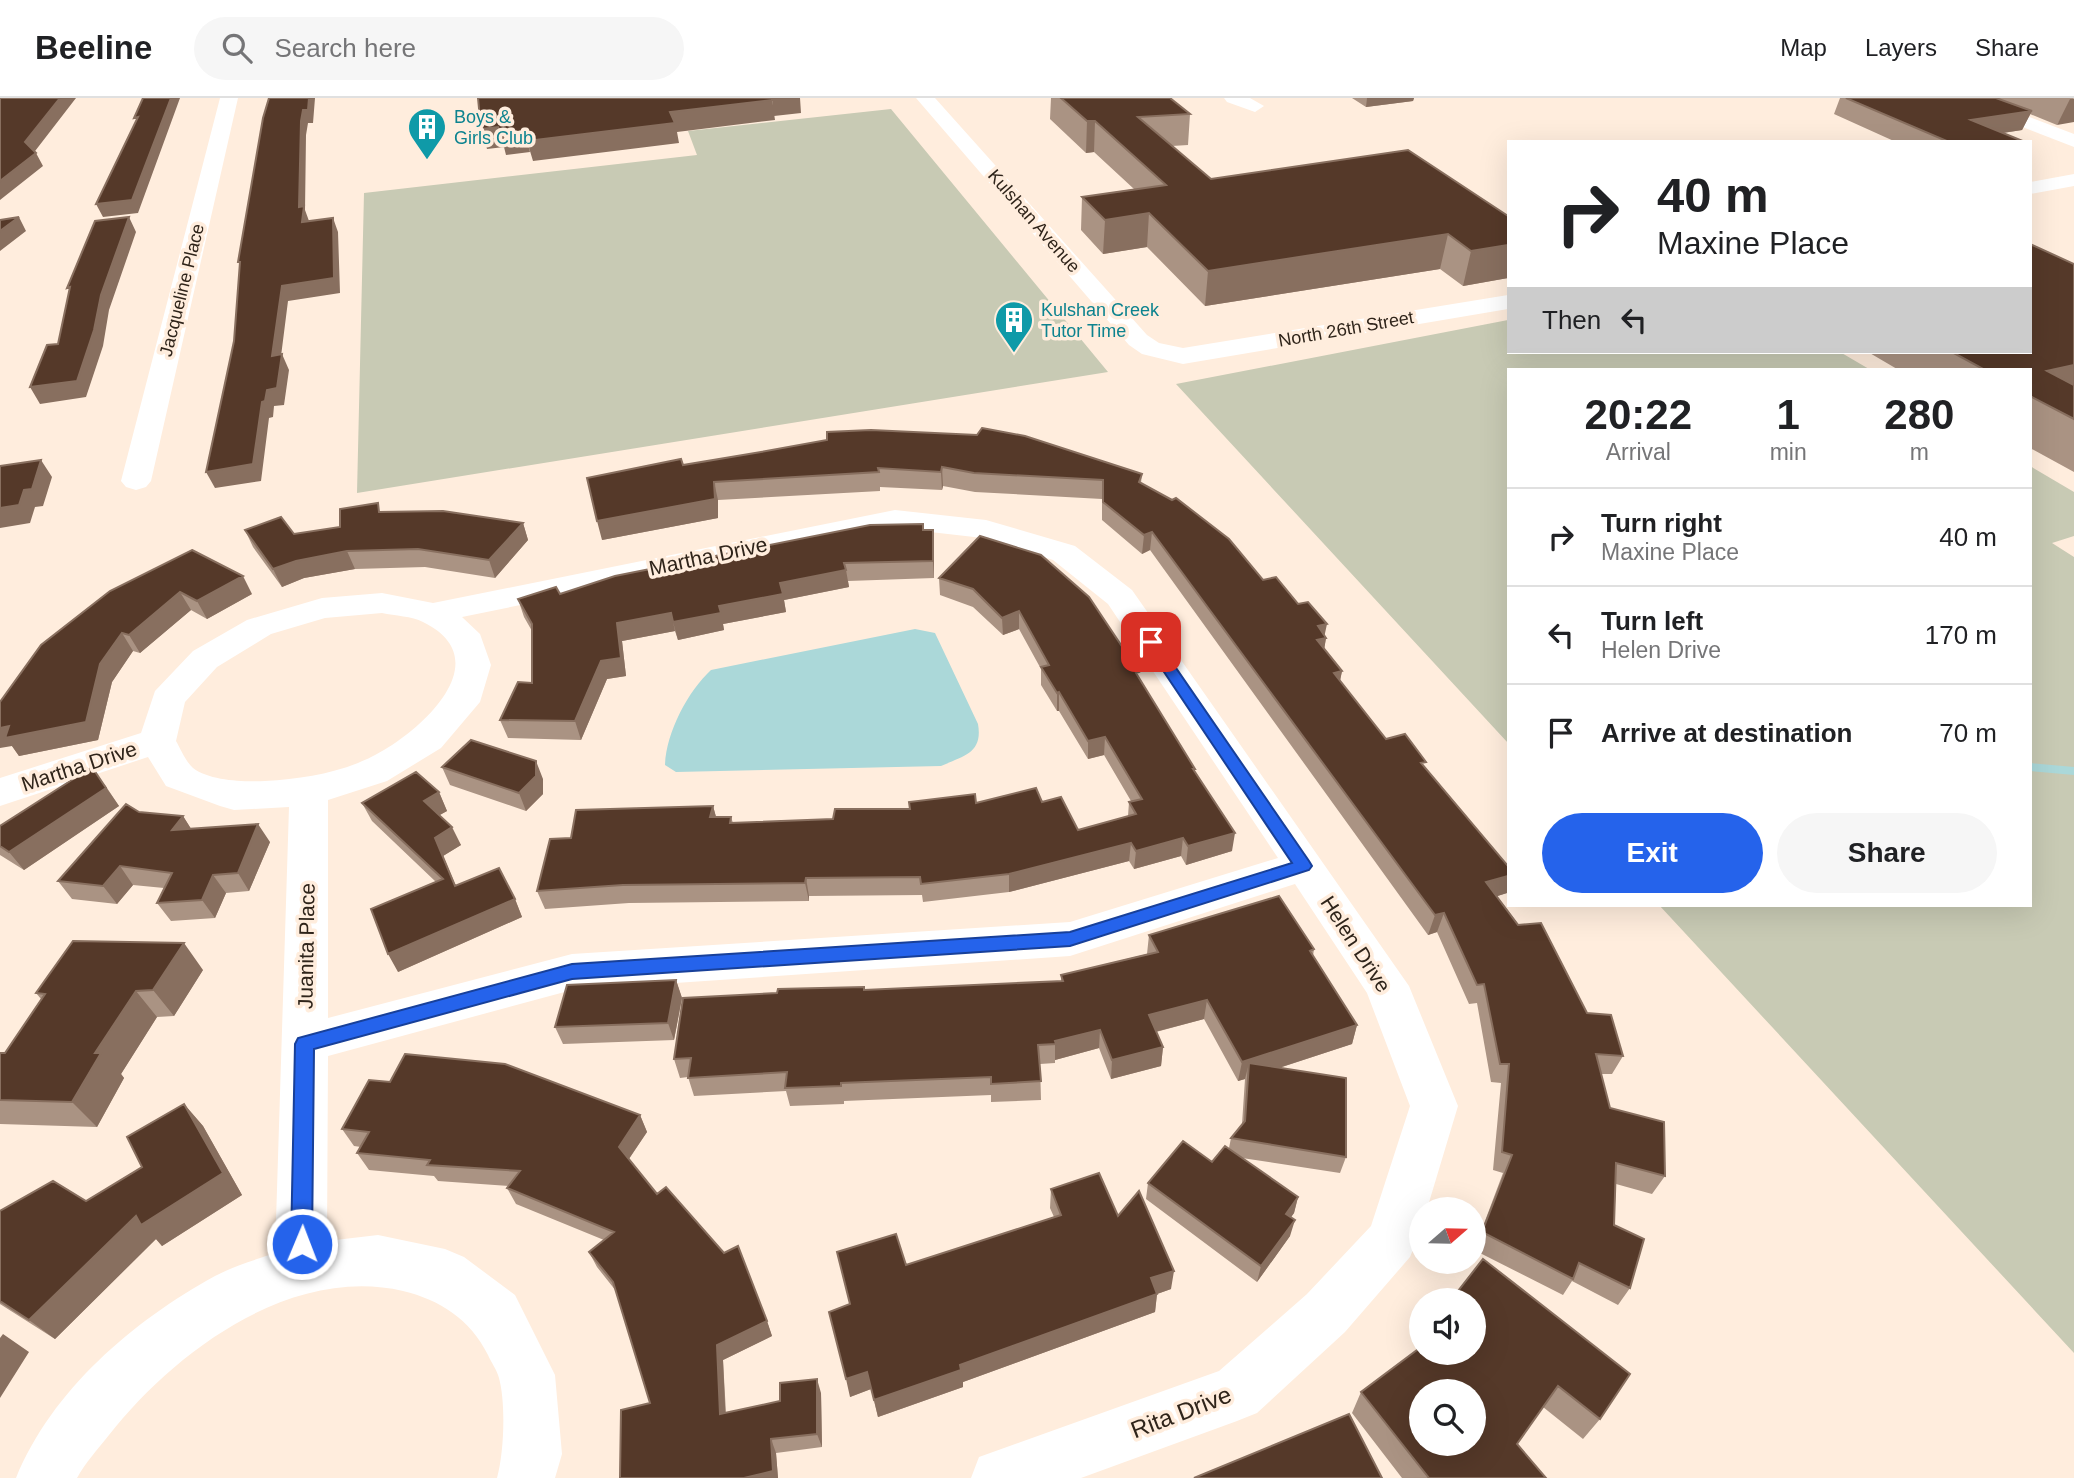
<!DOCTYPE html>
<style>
:root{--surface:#fff;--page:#f6f6f6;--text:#202124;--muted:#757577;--line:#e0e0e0;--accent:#2563eb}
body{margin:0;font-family:Arial,sans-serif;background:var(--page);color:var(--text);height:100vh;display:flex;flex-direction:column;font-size:26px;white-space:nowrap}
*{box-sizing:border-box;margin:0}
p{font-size:23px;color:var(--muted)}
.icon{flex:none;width:38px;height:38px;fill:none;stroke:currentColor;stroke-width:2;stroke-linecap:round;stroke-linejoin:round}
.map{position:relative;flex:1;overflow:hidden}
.drawer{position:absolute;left:1507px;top:270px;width:525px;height:539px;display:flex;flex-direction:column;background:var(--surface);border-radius:0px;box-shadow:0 7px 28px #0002}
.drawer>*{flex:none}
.banner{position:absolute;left:1507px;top:42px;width:525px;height:214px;border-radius:0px;box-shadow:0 7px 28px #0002;background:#fff;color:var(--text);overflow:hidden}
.needle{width:46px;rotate:70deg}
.buttons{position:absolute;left:1409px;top:1099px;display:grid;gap:14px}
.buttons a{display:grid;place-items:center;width:77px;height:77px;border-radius:50%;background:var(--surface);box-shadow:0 7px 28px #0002;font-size:35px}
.pin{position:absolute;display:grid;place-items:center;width:60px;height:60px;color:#fff;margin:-30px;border-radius:14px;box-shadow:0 4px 10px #0006}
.me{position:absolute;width:77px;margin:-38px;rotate:1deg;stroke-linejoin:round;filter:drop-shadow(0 0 5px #0008)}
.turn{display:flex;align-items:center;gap:24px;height:147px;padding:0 35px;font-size:32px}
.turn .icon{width:91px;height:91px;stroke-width:2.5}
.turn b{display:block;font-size:49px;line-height:60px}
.then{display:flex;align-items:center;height:66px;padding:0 35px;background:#0003;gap:14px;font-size:26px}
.eta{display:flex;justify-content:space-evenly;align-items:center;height:119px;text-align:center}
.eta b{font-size:42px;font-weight:800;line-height:49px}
.cta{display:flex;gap:14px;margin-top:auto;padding:14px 35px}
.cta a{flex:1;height:80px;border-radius:42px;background:var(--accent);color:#fff;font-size:28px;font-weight:800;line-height:80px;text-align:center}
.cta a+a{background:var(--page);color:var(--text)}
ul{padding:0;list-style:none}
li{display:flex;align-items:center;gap:21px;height:98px;padding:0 35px;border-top:2px solid var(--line)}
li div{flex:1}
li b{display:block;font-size:26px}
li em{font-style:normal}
header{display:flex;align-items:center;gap:42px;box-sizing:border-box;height:98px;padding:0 35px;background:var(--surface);border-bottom:2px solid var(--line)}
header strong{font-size:33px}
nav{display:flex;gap:38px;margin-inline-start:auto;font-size:24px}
.search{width:490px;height:63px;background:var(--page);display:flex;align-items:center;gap:18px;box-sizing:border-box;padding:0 24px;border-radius:38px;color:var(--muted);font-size:26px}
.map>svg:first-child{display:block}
</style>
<header>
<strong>Beeline</strong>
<div class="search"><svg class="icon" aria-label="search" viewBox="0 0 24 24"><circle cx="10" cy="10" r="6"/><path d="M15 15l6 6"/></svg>Search here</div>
<nav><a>Map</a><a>Layers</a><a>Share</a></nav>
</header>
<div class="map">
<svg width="2074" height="1380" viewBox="0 0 2074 1380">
<rect width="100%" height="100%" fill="#ffeddd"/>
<!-- green -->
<path fill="#c8cab4" d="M891 11 1108 274 357 395 364 95 697 57 688 33Z
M1508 222V254H1840L1869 271H1508V645L1176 286Z
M2030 368 2074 394V438L2052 445 2074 459V1255L1659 807H2030Z"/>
<!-- water -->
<path fill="#abd8d9" d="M915 531 935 535 978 626C983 655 964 658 941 668L676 674 665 667C666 635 688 593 711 572Z"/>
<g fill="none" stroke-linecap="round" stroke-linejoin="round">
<!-- stream -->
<path fill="#abd8d9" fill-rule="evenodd" d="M2030 665 2074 669V677L2030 673Z"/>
<!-- street -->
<path fill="#fff" fill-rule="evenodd" d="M220 0H238L151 383 146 389 136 392 126 389 121 383Z
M916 0H935L1147 237 1159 245 1183 250 1508 197V211L1183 266 1142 256 1129 247Z
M1224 0H1250L1264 8 1255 14 1227 4Z
M2074 76V88L2030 96V84Z
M895 412 986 422 1075 448 1132 492 1409 888 1458 1008 1427 1111H1421V1132L1410 1159 1345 1234 1257 1315 1237 1323 1081 1380H971L979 1359 1219 1273 1307 1196 1371 1128 1410 1008 1367 895 1295 786 1070 858 572 892 328 958 327 1143 378 1137 445 1151 464 1159 515 1197 555 1277 562 1356 555 1380H497C504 1355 506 1306 499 1280 497 1272 491 1264 488 1257 470 1221 440 1202 403 1193 291 1167 174 1254 109 1337 98 1351 85 1365 77 1380H16C52 1292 133 1223 215 1178 234 1168 255 1162 275 1155L289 709 234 712 220 708 166 688 148 659 0 708V680L141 635 155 593 193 553 247 522 322 500 382 495 433 505ZM895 430 983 440 1053 462 1108 506 1278 760 1070 824 572 856 328 920V702L387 683 441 650 480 604 491 567 480 536 462 519ZM382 515C395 518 412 518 423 524 507 565 407 647 358 665 327 677 298 681 265 683 244 684 210 683 193 670 186 664 180 650 176 643L185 604 217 569 271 536 325 520Z"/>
<!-- secondary -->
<path fill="#fff" fill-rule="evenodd" d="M1954 0H1979L2074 36V49L1957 4Z"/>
</g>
<!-- wall -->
<path fill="#aa9383" d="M1051 0H1170L1190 16 1188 47 1172 48 1211 81 1508 118V180L1463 188 1440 171 1205 208 1147 149 1103 156 1081 132 1082 99 1134 91 1094 54 1086 55 1050 21Z
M1352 0H1414L1413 3 1366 9Z
M1840 0H2074L2057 27 2030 16 2022 32 2003 35 2025 44H1896L1834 16Z
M2074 166V374L2030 350V271H1897L1868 254H2030Z
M761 354 1142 376 1141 385 1263 482 1298 506 1326 540 1324 551 1342 573 1340 583 1386 641 1425 670 1508 768V792L1507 795 1497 798 1587 915 1623 958 1612 976H1601L1610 1010 1665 1078 1652 1096 1616 1086 1614 1127 1630 1190 1618 1207 1572 1183 1563 1197 1474 1152 1503 1075 1493 1072 1501 985 1491 984 1477 905 1469 906 1437 834 1428 837 1150 452 1142 456 1102 422V401L975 394 943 388 942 392 880 389V393L718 402V420L602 442 683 367Z
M382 414 523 425 528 442 495 480 425 469 355 471 304 480 282 489 253 449 245 432 294 436 340 429Z
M923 432 934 450V480L848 483 849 489 784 502 786 514 723 526 724 532 678 542 675 533 622 543 626 578 607 581 581 642 508 640 500 622 532 585V533L524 519 518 501 560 496Z
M980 438 1139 579 1195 675 1232 753 1186 767 1181 758 1134 771 1129 763 1009 794 923 804 922 797 809 798V803L629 805 545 811 537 793 571 740 713 708 716 719H731L733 725 833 721 910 711 976 705 1042 704 1078 732 1128 718 1129 704 1131 703 1104 657 1088 661 1059 613H1057L1041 587V571L1019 531 1003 537 973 509 940 497 939 480Z
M110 493 252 496 207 521 191 512 140 555 133 553 112 584 98 642 19 658 12 648Z
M442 669 543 681V696L526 713 450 687Z
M105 687 119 708 24 772 0 757V728Z
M439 694 447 713 439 717 461 747 443 758 456 788 515 801 522 819 398 874 436 784 372 723 362 705Z
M139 714 183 718 191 731 270 744 249 793 226 795 215 820 171 823 157 805 164 790 133 787 117 806 72 801 58 783Z
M1149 837 1314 851 1313 858 1357 927 1352 946 1279 970 1346 1059 1340 1075 1242 1060 1298 1099 1294 1115 1291 1119 1290 1138 1257 1184 1146 1101 1148 1085 1212 1064 1229 1050 1231 1040 1242 1026 1245 981 1238 983 1204 921 1156 934 1163 949 1161 968 1111 981 1099 950 1055 962V965L1040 966 1041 1002 991 1004V997L844 1003V1006L790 1008 786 993 694 998 688 979 680 980 674 961 864 892 1061 883V877L1147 856Z
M203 872 174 918 157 919 121 976 124 980 97 1029 0 1026V955H5L41 901 36 895Z
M676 882 682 900 674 942 563 946 555 929Z
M184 1006 203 1028 242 1097 162 1148 156 1141 55 1241 0 1206V1113L86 1103 142 1069Z
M640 1017 647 1034 629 1061 657 1096 767 1223 772 1238 723 1262 726 1315 821 1295 822 1349 776 1355 778 1380H620L650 1305 616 1193 597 1169 589 1154 604 1142 516 1106 507 1090 509 1088 438 1083 434 1078 369 1072 357 1055 361 1049 354 1048 342 1031Z
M1051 1091 1118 1118 1171 1191 1157 1196 1155 1214 963 1284V1289L878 1319 871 1291 850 1299V1206L906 1167 1054 1119 1050 1110Z
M1474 1202 1600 1321 1583 1341 1543 1309 1517 1346 1546 1380H1402L1352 1315 1361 1294 1421 1255Z"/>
<!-- shaded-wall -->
<path fill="#886f5f" d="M60 0H76L32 57 25 44Z
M171 0H180L138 115 103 119 96 106Z
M309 0H315L313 25H308L306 37 305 112 309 123 302 124 299 109 301 23 303 12Z
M772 0H800L801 15 774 18Z
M1367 0H1414L1413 3 1366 9Z
M2070 1H2074V24L2057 27Z
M772 2 775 22 677 34 679 45 533 63 527 43 670 14Z
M2032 13 2022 32 1962 41 1971 22Z
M1087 23H1095L1094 54 1086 55Z
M498 29 504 49 487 51 481 31Z
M525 34 530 54 506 57 501 37Z
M36 55 43 68 0 102V83Z
M1149 115 1147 149 1103 156 1105 122Z
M19 119 26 133 0 153V133Z
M129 119 136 134 109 212 103 248 86 299 40 306 30 289 101 197Z
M333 120 338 134 340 195 288 203 279 274 272 258 282 188Z
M1448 136 1440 171 1205 208 1208 173Z
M1508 147V180L1463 188 1471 153Z
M282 256 289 272 284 307 274 308 273 319 269 320 261 383 215 390 206 374 262 304Z
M2074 267V300L2047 273Z
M41 362 52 379 43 408 35 409 30 425 0 430V410Z
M942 369 943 388 942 392 941 374Z
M714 384 718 402V420L602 442 597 423Z
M523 425 528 442 495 480 489 462Z
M933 432 934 450V480L933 463Z
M1152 434 1150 452 1142 456 1144 437Z
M347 453 355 471 304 480 282 489 273 471 296 463Z
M846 472 849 489 784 502 786 514 723 526 724 532 678 542 673 524 719 508 780 485Z
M243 478 252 496 207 521 197 503Z
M180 494 191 512 140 555 129 537Z
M1019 513V531L1003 537 1002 520Z
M671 515 675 533 622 543 626 578 607 581 581 642 575 623 617 525Z
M1327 526 1324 540H1326L1323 559 1313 561 1318 528Z
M122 535 133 553 112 584 98 642 19 658 12 648 0 650V630L9 628 100 566Z
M1342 573 1338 592 1334 575Z
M1059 594V613H1057V595Z
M1105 639 1104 657 1088 661V643Z
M536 663 543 681V696L526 713 519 695Z
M92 669 119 708 24 772 9 754Z
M439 694 447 713 433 721 424 703Z
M713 708 718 726 710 719Z
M183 718 195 737 172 732Z
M258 726 270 744 249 793 238 775Z
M452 729 461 747 443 758 463 806 435 740Z
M1235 735 1232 753 1186 767 1188 748Z
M1183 740 1181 758 1134 771 1136 753Z
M1131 745 1129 763 1009 794V776Z
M120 768 133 787 117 806 103 788Z
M213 777 226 795 215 820 202 802Z
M1508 778V792L1507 795 1479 804 1486 784Z
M806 780 809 798V803L805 785Z
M515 801 522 819 398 874 388 856Z
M1444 815 1437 834 1428 837 1435 817Z
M184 845 203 872 174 918 153 892Z
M676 882 682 900 674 942 668 925Z
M136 893 157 919 121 976 124 980 97 1029 72 1004 95 955Z
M1207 902 1204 921 1147 936 1149 917Z
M1357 927 1352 946 1248 980 1249 965 1245 981 1238 983 1242 964Z
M1100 932 1099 950 1055 962V943Z
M1163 949 1161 968 1111 981 1112 962Z
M184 1006 203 1028 242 1097 162 1148 156 1141 55 1241 29 1222 136 1118Z
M640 1017 647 1034 626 1065 619 1049Z
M1298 1099 1294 1115 1282 1132 1286 1116Z
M1295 1122 1290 1138 1257 1184 1261 1168Z
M1174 1173 1171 1191 1157 1196 1155 1214 963 1284V1289L878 1319 874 1302 960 1267 1151 1180Z
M767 1223 772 1238 723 1262 726 1330 720 1316 717 1247Z
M3 1236 29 1254 0 1300V1240Z
M867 1274 871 1291 850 1299 846 1281Z
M817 1281 821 1295 822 1349 817 1336Z
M771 1341 776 1355 778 1380H744Z"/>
<!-- building -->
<path fill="#553929" stroke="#886f5f" stroke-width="2" fill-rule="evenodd" d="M0 0H60L25 44 36 55 0 83Z
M143 0H171L132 102 96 106 138 19 134 20Z
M269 0H309L308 12H303L301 23 299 109 304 108 302 124 333 120 334 180 282 188 272 258 282 256 277 290 267 292 265 303 262 304 253 366 206 374 234 243 240 164H238L263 20Z
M478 0H772V2L670 14 675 25 527 43 525 34 501 37 498 29 481 31Z
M1061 0H1170L1190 16 1138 19 1211 81 1408 52 1508 118V147L1471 153 1448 136 1208 173 1149 115 1105 122 1082 99 1166 87 1095 23H1087Z
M1846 0H1996L2032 13 1971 22 2025 44H1949Z
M19 119 0 133V122Z
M129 119 101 197 94 232 77 283 30 289 47 247 58 246 70 189 67 190 95 123Z
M2030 146 2074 166V267L2047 273 2074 287V321L2030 298V271H1983L1952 254H2030Z
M982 330 1025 338 1142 376 1139 384 1172 402 1176 400 1229 441 1263 482 1276 479 1298 506 1308 504 1327 526 1318 528 1326 540 1317 542 1342 573 1334 575 1386 641 1405 636 1426 664 1421 665 1508 768V778L1486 784 1518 827 1541 825 1587 915 1611 917 1623 958 1596 956 1610 1010 1664 1024 1665 1078 1616 1065 1614 1127 1644 1141 1630 1190 1579 1165 1573 1181 1482 1134 1512 1057 1502 1054 1509 966H1500L1484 886 1477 887 1444 815 1435 817 1152 434 1144 437 1103 404V382L974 375 942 369 941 374 878 370 879 374 714 384 715 401 597 423 587 380 681 361 683 367 761 354 827 342V334L871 332 977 337Z
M41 362 32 391 24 392 19 407 0 410V368Z
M378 405 379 414 443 413 523 425 489 462 418 451 347 453 296 463 273 471 245 432 281 419 294 436 340 429V411Z
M923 426V432H933V463L844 465 846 472 780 485 783 496 719 508 721 515 673 524 671 515 617 525 621 560 601 563 575 623 500 622 518 584 532 585V526L518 501 556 489 560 496 615 478 870 427Z
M980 438 1041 457 1089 499 1139 574 1136 575 1195 671H1193L1235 735 1188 748 1183 740 1136 753 1131 745 1009 776 921 786 920 779 806 780 805 785 623 787 537 793 550 741 571 740 576 712 713 708 710 719H731L730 725 833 721 835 711H910L909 704 975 696 976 705 1036 690 1042 704 1061 699 1078 732 1136 716 1129 704 1142 701 1105 639 1088 643 1059 594 1057 595 1041 569 1049 567 1019 513 1002 520 973 491 939 480Z
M192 452 243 478 197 503 180 494 129 537 122 535 100 566 86 624 5 640 9 628 0 630V604L41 547 110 493Z
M471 642 536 663V678L519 695 442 669Z
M92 669 106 690 9 754 0 748V728Z
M416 674 439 694 424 703 452 729 435 740 455 788 499 770 515 801 388 856 371 811 443 781 362 705Z
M126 706 139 714 183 718 172 732 258 726 238 775 213 777 202 802 157 805 172 775 120 768 103 788 58 783Z
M1279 798 1314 851 1310 853 1357 927 1242 964 1207 902 1149 917 1163 949 1112 962 1100 932 1055 943 1056 946 1038 947 1041 983 991 986V979L841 985V988L785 990 787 974 688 980 691 960 674 961 683 900 777 895 778 891 864 889V892L1063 883 1061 877 1158 854 1149 837Z
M73 843 184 845 153 892 136 893 95 955H101L72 1004 0 1002V955H5L45 896 36 895Z
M676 882 668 925 555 929 567 887Z
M405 956 505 966 640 1017 619 1049 657 1096 666 1089 724 1155 738 1148 767 1223 717 1247 720 1316 780 1303V1285L817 1281V1336L771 1341 773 1373 744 1380H620L621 1312 650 1305 613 1184 589 1154 614 1134 507 1090 520 1073 427 1067 430 1062 357 1055 369 1034 342 1031 369 982 390 984Z
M1249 965 1346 980V1059L1231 1040 1245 1023Z
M184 1006 223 1075 141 1127 136 1118 29 1222 0 1203V1113L53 1083 86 1103 142 1069 127 1039Z
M1183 1043 1212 1064 1225 1048 1298 1099 1286 1116 1295 1122 1261 1168 1148 1085Z
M1099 1075 1118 1118 1139 1093 1174 1173 1151 1180 1157 1196 960 1267 961 1272 874 1302 867 1274 846 1281 829 1214 850 1206 837 1154 896 1136 906 1167 1061 1117 1051 1091Z
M1483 1161 1630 1276 1600 1321 1558 1288 1517 1346 1546 1380H1429L1361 1294 1421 1249V1255H1474V1202H1451ZM1421 1293H1474V1346H1421Z
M1349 1316 1382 1380H1194Z"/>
<!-- route -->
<path fill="#2563eb" stroke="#184099" stroke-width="2" d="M1151 540 1156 541 1309 763 1312 768 1309 772 1070 848 572 881 314 951 312 1146 309 1153 302 1156 294 1153 291 1146 295 946 298 940 572 866 1070 834 1292 765 1144 544Z"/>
<!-- icons -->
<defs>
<symbol id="building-pin" viewBox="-11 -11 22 30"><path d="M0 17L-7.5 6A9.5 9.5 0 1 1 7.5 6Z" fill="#0f9aa8" stroke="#ffeddd"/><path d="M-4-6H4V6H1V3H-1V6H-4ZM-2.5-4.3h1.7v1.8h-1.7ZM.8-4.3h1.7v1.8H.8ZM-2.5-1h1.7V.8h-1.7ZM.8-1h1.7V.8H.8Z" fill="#fff"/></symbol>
</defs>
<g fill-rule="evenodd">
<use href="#building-pin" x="405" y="7" width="44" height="60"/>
<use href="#building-pin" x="992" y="200" width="44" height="60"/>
</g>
<g text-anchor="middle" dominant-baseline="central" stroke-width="7" stroke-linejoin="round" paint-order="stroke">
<!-- far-culture labels -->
<g font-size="18" fill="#0d838f" stroke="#ffeddd" text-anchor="start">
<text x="454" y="19">Boys &amp;<tspan x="454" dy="21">Girls Club</tspan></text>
<text x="1041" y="212">Kulshan Creek<tspan x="1041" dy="21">Tutor Time</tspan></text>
</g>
<!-- far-street labels -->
<g font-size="18" fill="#2f241a" stroke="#ffeddd">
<text transform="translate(1034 123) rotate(49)">Kulshan Avenue</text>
<text transform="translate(182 192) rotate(-76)">Jacqueline Place</text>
<text transform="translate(1346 231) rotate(-10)">North 26th Street</text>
</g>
<!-- street labels -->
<g font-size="21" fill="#2f241a" stroke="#ffeddd">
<text transform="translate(708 458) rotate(-12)">Martha Drive</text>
<text transform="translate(79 668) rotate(-18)">Martha Drive</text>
<text transform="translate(1356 846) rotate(57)">Helen Drive</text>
<text transform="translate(306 848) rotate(-89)">Juanita Place</text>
</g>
<!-- near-street labels -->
<g font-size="24" fill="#2f241a" stroke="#ffeddd">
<text transform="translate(1181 1314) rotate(-21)">Rita Drive</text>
</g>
</g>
</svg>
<div class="buttons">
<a><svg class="needle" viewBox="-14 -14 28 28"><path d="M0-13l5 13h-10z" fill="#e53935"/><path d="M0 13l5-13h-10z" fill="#757577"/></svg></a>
<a><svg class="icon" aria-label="sound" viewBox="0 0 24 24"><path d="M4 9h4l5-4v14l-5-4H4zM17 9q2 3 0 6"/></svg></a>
<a><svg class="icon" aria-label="search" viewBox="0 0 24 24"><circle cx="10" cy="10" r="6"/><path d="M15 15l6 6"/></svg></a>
</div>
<div class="pin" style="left:1151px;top:544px;background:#d93025"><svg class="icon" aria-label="arrive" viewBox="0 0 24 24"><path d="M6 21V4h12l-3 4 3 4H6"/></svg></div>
<svg class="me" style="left:302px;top:1146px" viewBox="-20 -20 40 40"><circle r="17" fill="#2563eb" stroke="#fff" stroke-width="3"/><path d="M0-11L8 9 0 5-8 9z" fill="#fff"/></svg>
<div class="banner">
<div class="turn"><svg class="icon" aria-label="right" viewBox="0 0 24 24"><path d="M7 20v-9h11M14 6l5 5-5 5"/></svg><div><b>40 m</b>Maxine Place</div></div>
<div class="then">Then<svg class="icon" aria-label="left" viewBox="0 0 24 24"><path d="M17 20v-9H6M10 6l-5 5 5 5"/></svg></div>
</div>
<section class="drawer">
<div class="eta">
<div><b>20:22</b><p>Arrival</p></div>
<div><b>1</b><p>min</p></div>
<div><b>280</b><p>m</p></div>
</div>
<ul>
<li><svg class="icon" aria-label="right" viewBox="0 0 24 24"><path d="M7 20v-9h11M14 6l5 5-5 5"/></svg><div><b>Turn right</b><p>Maxine Place</p></div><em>40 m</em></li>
<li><svg class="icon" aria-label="left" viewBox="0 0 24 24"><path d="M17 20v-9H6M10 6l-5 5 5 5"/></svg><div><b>Turn left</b><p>Helen Drive</p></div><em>170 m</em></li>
<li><svg class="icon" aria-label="arrive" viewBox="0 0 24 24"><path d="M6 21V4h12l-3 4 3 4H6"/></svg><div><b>Arrive at destination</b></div><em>70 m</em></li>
</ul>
<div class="cta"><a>Exit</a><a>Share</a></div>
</section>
</div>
